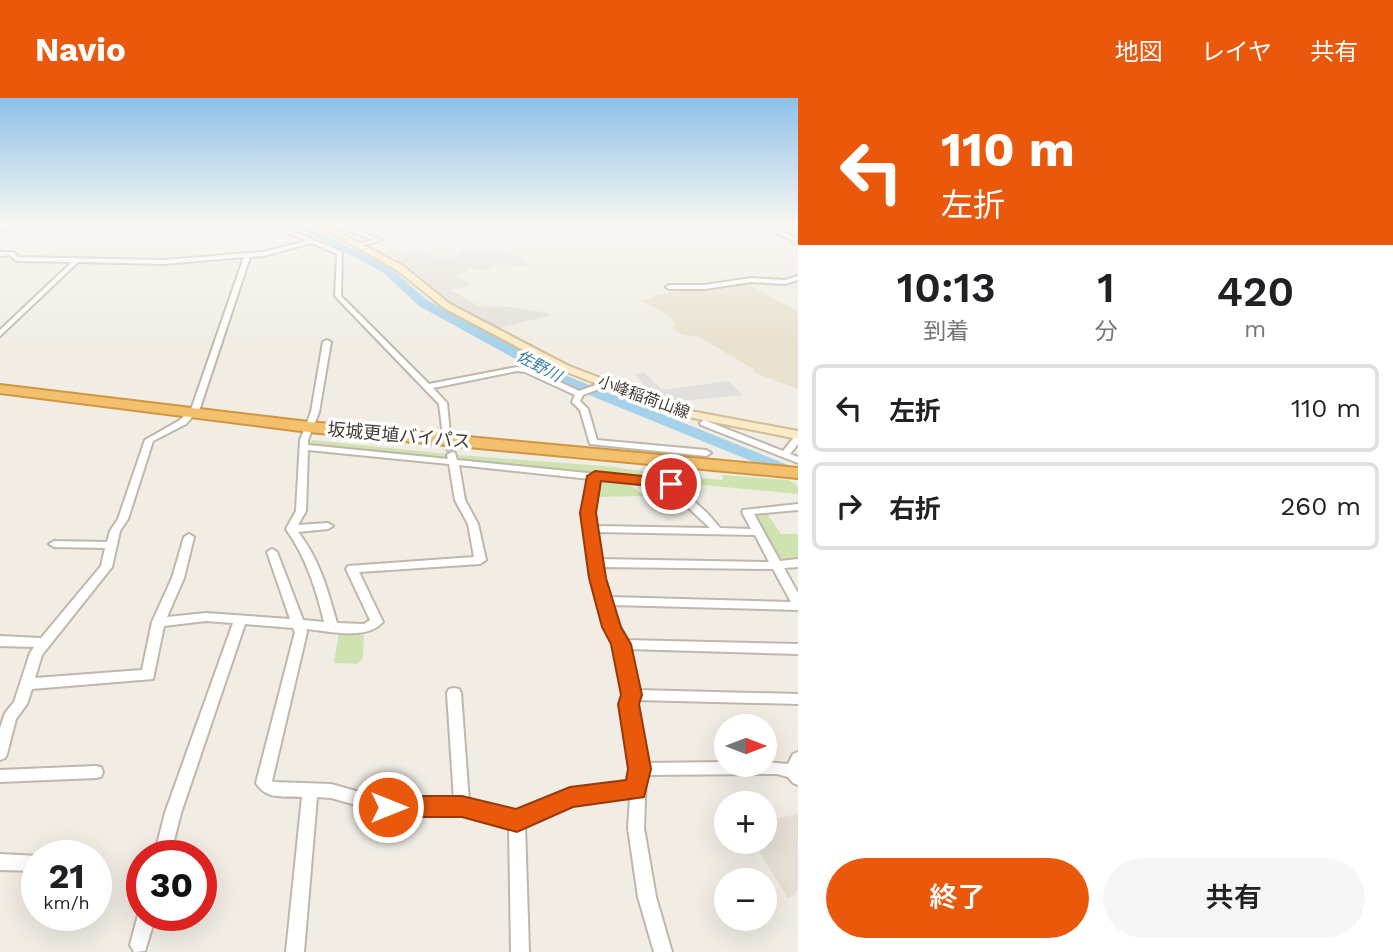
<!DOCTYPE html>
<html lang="ja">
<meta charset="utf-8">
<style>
:root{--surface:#fff;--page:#f6f6f6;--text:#202124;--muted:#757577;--line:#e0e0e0;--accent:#ea580c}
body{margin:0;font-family:"Work Sans","Noto Sans JP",sans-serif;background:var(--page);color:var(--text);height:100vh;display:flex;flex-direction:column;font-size:26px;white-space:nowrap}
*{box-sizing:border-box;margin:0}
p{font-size:23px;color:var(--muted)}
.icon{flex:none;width:38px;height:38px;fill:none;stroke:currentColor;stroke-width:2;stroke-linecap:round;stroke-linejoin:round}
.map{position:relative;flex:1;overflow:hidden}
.details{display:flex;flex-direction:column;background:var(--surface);width:595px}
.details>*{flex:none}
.guide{background:#ea580c;color:#fff;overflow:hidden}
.needle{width:46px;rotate:90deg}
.tools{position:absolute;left:714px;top:616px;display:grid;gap:14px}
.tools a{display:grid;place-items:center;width:63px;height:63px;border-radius:50%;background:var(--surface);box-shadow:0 7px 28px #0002;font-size:35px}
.speed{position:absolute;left:21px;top:742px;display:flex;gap:14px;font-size:35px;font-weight:700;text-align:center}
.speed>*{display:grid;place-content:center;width:91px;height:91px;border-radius:50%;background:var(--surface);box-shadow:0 7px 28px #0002;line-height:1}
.speed small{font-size:18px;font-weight:400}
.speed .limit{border:10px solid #d22;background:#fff;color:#111}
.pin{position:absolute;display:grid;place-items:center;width:60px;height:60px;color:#fff;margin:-30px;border:4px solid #fff;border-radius:50%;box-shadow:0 2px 7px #0007}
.me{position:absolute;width:77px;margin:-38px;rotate:90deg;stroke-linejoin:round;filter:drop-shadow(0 0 5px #0008)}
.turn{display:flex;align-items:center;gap:24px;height:147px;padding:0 28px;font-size:32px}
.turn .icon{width:91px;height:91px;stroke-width:2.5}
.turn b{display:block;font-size:49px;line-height:60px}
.eta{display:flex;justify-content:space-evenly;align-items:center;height:119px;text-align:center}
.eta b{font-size:42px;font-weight:600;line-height:49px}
.cta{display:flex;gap:14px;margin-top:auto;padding:14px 28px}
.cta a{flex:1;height:80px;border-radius:42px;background:var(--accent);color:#fff;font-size:28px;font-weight:600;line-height:80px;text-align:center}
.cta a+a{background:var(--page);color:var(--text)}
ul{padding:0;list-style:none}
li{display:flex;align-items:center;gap:21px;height:88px;margin:0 14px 10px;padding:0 14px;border:4px solid var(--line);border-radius:10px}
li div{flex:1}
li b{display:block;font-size:26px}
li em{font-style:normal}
header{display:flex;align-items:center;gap:42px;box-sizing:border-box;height:98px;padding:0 35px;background:var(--accent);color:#fff}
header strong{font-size:33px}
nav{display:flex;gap:38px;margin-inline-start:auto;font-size:24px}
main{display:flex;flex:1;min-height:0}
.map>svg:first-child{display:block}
</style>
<header>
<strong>Navio</strong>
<nav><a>地図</a><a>レイヤ</a><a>共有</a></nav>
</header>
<main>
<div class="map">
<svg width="798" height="854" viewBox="0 0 798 854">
<rect width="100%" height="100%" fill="#f1ede5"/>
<!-- residential -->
<path fill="#e5dfd4" d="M798 716V790L796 796 788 800 753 744H765V723Z"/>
<!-- industrial -->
<path fill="#e3dfda" d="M485 151 521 159 531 169 496 166 485 173 469 170 465 174 452 177 468 184 469 188 450 192 479 208 513 209 548 215V218L499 230 446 203 415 175 383 153 390 152 407 156 418 152 442 162 462 156 459 153Z"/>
<!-- education -->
<path fill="#e9e1d0" d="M745 185 798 213V291L753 274 755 272 701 240 681 236 672 230 675 226 672 220 642 203 656 197 678 194 676 191H708Z"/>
<!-- green -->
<path fill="#cee3b0" d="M312 342 448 356V359L440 361 314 348 309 346Z
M457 357 616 369C630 373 654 371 663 380L462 363Z
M722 377 789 382 798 388V396L681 385 674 380 683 378 723 382Z
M599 382 627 384 644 398 595 399Z
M766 414 781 436H798V462L778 460 753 416Z
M339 534 364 537 363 560 358 566 334 565Z"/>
<!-- parking -->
<path fill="#e2e0dd" d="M645 275 662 292 728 283 743 297 671 304 650 295 635 276Z"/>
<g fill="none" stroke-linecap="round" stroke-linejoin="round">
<!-- river -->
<path fill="#a5d1ea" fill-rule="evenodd" d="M292 127H304L376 162 393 172 427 202 567 278 798 371V382L557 284 419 208 385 176 368 166Z"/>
<!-- street-tunnel -->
<path stroke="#cecac2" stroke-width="10" stroke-dasharray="10 4.5" stroke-linecap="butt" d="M446 336 452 357
M663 357 668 376"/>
<defs>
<path id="street" d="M0 127H31L0 131Z
M271 127H278L342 154 341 198 429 286 517 269 530 270 579 293 604 284H607V288L583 297 580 303 588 311 597 342 706 352 711 355 706 358 590 346 580 312 572 304 575 297 525 274 517 273 433 290 447 305 450 336 446 339 443 338 439 306 335 198 337 156 312 145 263 158 250 159 200 310 186 326 153 343 128 421 120 433 112 469 42 557 35 580 142 572 152 524 172 480 184 439 189 436 194 439 184 480 167 519 206 515 290 521 267 454 272 451 277 454 303 522 324 524C316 491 306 459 286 431L296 413 300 342 311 314 323 244 327 242 331 244 319 314 308 342V347L448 361 447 357 452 354 455 355 457 362 666 383 663 376 668 373 671 374 680 390 708 416 720 430 751 431 742 414 743 412 798 406V412L754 416 780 463 798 461V469L784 470 798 495V512L611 507 617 529 625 542 798 546V556L628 551 637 592 798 596V606L636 602 635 606 645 665 726 664V667H765V664L788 666 793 656 798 654V687L793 685 788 679 777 676 646 677 644 730 656 799 672 854H654L638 799 628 730 630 699H613L572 706 525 727 529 854H511L509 728 462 716H388L331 700 317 699 304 854H286L302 699C284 698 266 702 256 685L295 534 293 530 245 526 181 715 170 758H154L165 715 233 525 206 523 164 528 153 581 32 591 27 606 16 621 7 656 5 660 0 662V630L5 615 14 604 30 555 34 549 0 548V538L41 540 101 468 105 450 54 449 49 446 54 443 107 444 110 433 118 421 145 342 180 322 192 309 244 159 164 166 78 164 0 238V232L72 164 16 163 10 157 0 158V154H14L18 159 164 162 263 154 307 143ZM308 352 449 366 455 402 468 426 474 459 348 468 346 471 370 522 364 526 337 525C328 493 319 460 298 434L328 431 333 428 328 425 298 427 306 413ZM459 367 590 381 583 415 588 465 605 529 615 546 624 597 621 606 632 671 631 685H613L570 692 516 716 469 704 461 595 459 591 454 590 449 591 447 595 454 702H388L331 686 274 684 272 683 307 534 306 531C329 533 366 543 383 524L359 474 480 466 486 462 478 426 465 402ZM599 382 669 389 679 401 710 430 595 428 593 415ZM596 434 755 437 769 464 599 461ZM601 469 773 471 791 504 609 499Z
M336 127H343L381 142 356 149V147L373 142Z
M763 127H769L798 142V146Z
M798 178V182L785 186 751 184 705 191H669L666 189 669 187H705L751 180 785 182Z
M704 322 783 353 795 338 798 337V346L790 356 798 359V365L701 327 700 325Z
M96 668 101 669 103 674 101 679 96 680 0 684V672Z
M0 756 39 758H37V773L0 772Z
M142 810V817H156L145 853 134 854 130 847 138 817Z"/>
<path id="secondary" d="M317 127H326L403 168 450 206 569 268 685 312 798 333V341L678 317 561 272 444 210 397 172Z
M790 127H798V130L791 128Z
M7 128V130L0 133V129Z"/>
<path id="highway" d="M0 287 309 324 798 370V380L309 334 0 295Z"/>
</defs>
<!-- street casing -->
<use href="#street" stroke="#bfb7ab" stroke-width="4"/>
<!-- secondary casing -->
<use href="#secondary" stroke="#cebd97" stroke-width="4"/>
<!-- highway casing -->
<use href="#highway" stroke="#d1953f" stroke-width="4"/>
<!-- street -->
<use href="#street" fill="#fff" fill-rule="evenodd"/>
<!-- secondary -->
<use href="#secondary" fill="#faebc6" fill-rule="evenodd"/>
<!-- highway -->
<use href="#highway" fill="#f3c16e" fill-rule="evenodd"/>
</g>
<!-- sky -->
<linearGradient id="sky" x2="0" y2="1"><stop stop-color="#8dc0e9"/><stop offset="0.51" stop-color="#f9f7f3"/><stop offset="1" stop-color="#f9f7f3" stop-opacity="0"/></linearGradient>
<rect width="798" height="247" fill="url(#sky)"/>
<!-- route -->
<path fill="#ea580c" stroke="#983908" stroke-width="2" d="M595 373 671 381 679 386 671 390 601 383 596 415 606 480 621 529 631 546 642 597 639 606 651 671 644 699 573 709 517 734 462 719H388L380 716 376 709 380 701 388 698H462L516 711 570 689 626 682 628 671 618 606 621 597 611 546 602 529 589 480 580 415 587 378Z"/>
<g text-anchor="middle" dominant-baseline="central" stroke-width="7" stroke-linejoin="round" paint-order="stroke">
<!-- far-water labels -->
<g font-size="16" font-style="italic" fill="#377ca7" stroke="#fff">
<text transform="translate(539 268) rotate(28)">佐野川</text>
</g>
<!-- far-street labels -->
<g font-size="16" fill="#433d35" stroke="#fff">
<text transform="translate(644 299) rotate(20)">小峰稲荷山線</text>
</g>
<!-- street labels -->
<g font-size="18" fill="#433d35" stroke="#fff">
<text transform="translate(399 337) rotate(5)">坂城更埴バイパス</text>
</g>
</g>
</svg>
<div class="tools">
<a><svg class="needle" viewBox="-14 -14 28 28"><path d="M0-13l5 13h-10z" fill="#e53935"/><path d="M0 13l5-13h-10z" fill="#757577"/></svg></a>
<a>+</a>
<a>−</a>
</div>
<div class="speed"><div>21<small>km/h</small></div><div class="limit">30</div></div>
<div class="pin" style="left:671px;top:386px;background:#d93025"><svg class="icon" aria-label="arrive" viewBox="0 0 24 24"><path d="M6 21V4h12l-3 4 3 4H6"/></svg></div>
<svg class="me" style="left:388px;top:709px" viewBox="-20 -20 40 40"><circle r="17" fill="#ea580c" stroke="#fff" stroke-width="3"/><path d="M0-11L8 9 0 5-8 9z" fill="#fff"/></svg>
</div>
<section class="details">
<div class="guide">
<div class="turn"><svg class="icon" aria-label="left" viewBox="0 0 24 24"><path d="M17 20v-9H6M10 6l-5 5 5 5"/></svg><div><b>110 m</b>左折</div></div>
</div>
<div class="eta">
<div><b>10:13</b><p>到着</p></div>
<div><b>1</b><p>分</p></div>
<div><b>420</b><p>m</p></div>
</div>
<ul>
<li><svg class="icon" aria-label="left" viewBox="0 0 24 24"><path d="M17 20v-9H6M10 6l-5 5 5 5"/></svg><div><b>左折</b></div><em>110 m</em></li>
<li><svg class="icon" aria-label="right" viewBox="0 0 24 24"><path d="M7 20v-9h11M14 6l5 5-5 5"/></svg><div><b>右折</b></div><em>260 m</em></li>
</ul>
<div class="cta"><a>終了</a><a>共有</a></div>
</section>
</main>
